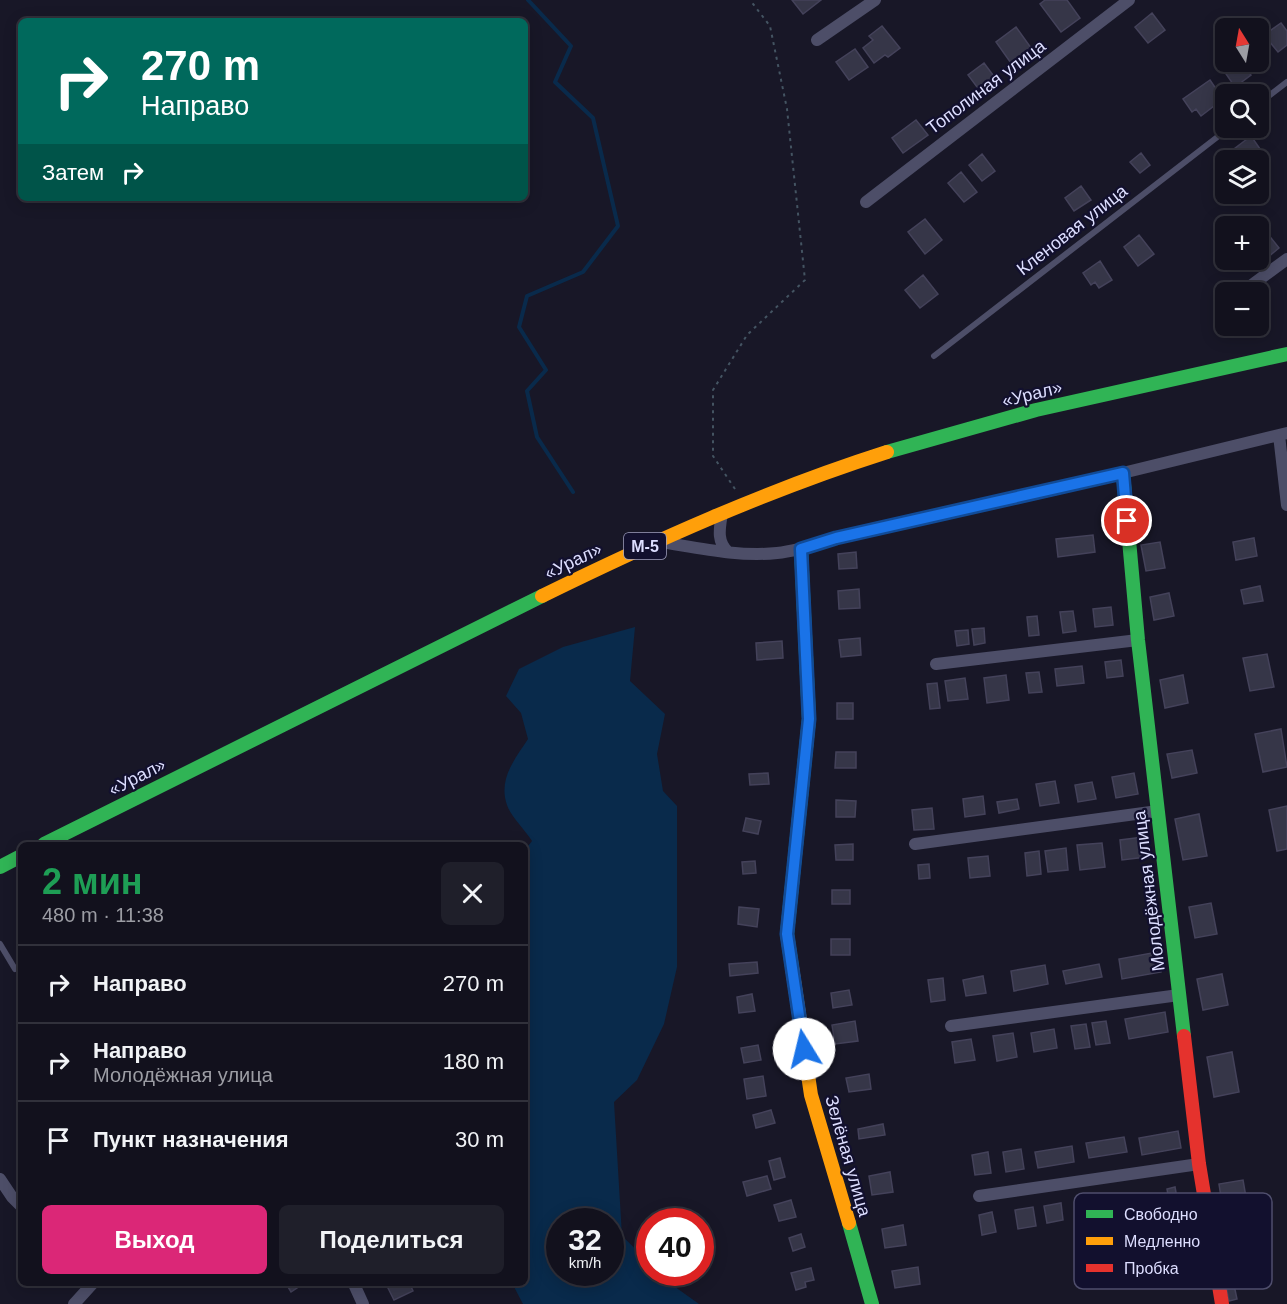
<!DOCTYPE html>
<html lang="ru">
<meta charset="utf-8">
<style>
:root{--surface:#12111d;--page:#1f1f2a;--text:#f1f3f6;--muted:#9c9da4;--line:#31313b;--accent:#db2777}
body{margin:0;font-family:Arial,sans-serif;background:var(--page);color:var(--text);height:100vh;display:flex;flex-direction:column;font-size:22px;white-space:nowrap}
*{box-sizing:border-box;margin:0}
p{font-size:20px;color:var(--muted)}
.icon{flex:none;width:33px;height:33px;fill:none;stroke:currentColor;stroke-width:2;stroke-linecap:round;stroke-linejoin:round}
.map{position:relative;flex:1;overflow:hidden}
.drawer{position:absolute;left:18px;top:842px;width:510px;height:444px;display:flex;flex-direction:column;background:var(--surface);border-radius:9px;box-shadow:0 3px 15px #0003,0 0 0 2px var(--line)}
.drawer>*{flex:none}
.hud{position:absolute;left:18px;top:18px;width:510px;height:183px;border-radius:9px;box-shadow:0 3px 15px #0003,0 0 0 2px var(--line);background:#00695c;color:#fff;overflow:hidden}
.needle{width:39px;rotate:349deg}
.fabs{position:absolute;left:1215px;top:18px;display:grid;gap:12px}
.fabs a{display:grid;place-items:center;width:54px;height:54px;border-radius:9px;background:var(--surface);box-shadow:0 3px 15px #0003,0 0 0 2px var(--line);font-size:30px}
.speed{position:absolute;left:546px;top:1208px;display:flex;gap:12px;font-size:30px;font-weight:700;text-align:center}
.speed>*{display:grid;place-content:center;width:78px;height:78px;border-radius:50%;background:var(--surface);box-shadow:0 3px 15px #0003,0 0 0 2px var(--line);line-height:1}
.speed small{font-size:15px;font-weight:400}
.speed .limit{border:9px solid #d22;background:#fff;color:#111}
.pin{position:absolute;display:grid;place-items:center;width:51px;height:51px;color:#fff;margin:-26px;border:3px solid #fff;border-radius:50%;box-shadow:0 2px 6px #0007}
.me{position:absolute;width:66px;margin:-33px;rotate:351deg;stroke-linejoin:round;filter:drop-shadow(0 0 4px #0008)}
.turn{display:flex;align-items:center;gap:21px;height:126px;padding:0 24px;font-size:27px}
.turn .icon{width:78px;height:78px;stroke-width:2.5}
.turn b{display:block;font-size:42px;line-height:51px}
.then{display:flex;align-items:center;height:57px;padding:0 24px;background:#0003;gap:12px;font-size:22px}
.round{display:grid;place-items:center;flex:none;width:63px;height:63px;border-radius:9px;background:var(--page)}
.headline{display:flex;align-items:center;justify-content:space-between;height:102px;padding:0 24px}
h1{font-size:36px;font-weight:700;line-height:45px;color:#1e9e55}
.action{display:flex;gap:12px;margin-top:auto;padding:12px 24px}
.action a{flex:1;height:69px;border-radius:9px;background:var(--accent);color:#fff;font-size:24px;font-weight:700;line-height:69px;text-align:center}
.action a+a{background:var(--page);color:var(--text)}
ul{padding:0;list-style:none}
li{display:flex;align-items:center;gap:18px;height:78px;padding:0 24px;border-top:2px solid var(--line)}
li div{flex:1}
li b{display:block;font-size:22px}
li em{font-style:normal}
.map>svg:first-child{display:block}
</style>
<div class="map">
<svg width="1287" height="1304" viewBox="0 0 1287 1304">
<rect width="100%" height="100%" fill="#181727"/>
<!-- water -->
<path fill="#092a4b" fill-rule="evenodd" d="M635 627 630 681 665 714 657 754 663 791 677 806V967L664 1024 637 1080 614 1102 622 1236 649 1262 650 1272H660L678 1289 699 1304H523L512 1283 525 1282V850L532 841C525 830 511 817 507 805 498 779 515 759 528 739L521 713 506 696 519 669 563 647ZM560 1221H610V1272H560Z"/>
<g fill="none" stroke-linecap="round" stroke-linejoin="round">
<!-- stream -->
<path stroke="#092a4b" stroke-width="4" d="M528 0 571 46 555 82 593 118 618 226 583 272 527 296 519 327 546 370 527 391 537 437 573 492"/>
</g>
<!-- building -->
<path fill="#363648" stroke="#44425a" stroke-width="1.5" d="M792 0H821L803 14Z
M1045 0H1067L1080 18 1061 32 1040 4Z
M1152 13 1165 30 1148 43 1135 27Z
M1281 23 1287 31V45L1278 52 1264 35Z
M882 26 900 48 888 57 885 55 874 63 863 48 873 40 869 36Z
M1016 27 1034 52 1013 66 996 42Z
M855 49 868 67 849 80 836 62Z
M1241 62 1251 75 1235 87 1226 74Z
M984 63 999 83 983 95 968 75Z
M1210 80 1223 99 1201 116 1196 109 1192 112 1183 99Z
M916 120 928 135 903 153 892 138Z
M1251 136 1265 156 1258 161 1242 160 1234 149Z
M1141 153 1150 165 1140 173 1130 162Z
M982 154 995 171 982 181 969 165Z
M961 172 977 192 964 202 948 183Z
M1081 186 1091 200 1074 211 1065 198Z
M925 219 942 240 925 254 908 232Z
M1264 229 1279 248 1262 262 1258 258V233Z
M1139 235 1154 254 1138 266 1124 247Z
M1100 261 1112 280 1099 288 1095 282 1091 285 1083 273Z
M923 275 938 294 920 308 905 290Z
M1093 535 1095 552 1058 557 1056 539Z
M1254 538 1257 556 1236 560 1233 542Z
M1160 542 1165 568 1146 571 1141 545Z
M856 552 857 568 839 569 838 554Z
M1260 586 1263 601 1244 604 1241 590Z
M859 589 860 608 839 609 838 591Z
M1169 593 1174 616 1154 620 1150 597Z
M1111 607 1113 625 1095 627 1093 609Z
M1073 611 1076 631 1063 633 1060 612Z
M1037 616 1039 635 1029 636 1027 617Z
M984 628 985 643 974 645 972 629Z
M968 630 969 644 957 646 955 631Z
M860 638 861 655 841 657 839 640Z
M782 641 783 658 757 660 756 643Z
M1267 654 1274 687 1250 691 1243 658Z
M1121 660 1123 676 1107 678 1105 662Z
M1082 666 1084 683 1057 686 1055 669Z
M1039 672 1042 692 1029 693 1026 673Z
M1006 675 1009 700 987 703 984 678Z
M1183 675 1188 703 1165 708 1160 680Z
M965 678 968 699 948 701 945 681Z
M937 683 940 708 930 709 927 684Z
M837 703H853V719H837Z
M1281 729 1287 767 1263 772 1255 734Z
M1192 750 1197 773 1172 778 1167 754Z
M836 752H856V768H835Z
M768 773 769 784 750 785 749 774Z
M1134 773 1138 794 1116 798 1112 777Z
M1055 781 1059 803 1040 806 1036 784Z
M1092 782 1096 799 1078 802 1075 785Z
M983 796 985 814 965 817 963 799Z
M1017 799 1019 809 999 813 997 802Z
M836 800 856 801 855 817H836Z
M1287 806V849L1277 851 1269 810Z
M932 808 934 829 914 830 912 810Z
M1199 814 1207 856 1183 860 1175 819Z
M746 818 761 821 758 834 743 831Z
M1143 837 1146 857 1122 860 1120 840Z
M1102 843 1105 867 1080 870 1077 845Z
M853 844V860H836L835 845Z
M1066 848 1068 870 1048 872 1045 851Z
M1039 851 1041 874 1027 876 1025 853Z
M988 856 990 876 970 878 968 858Z
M755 861 756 873 743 874 742 862Z
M929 864 930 878 919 879 918 865Z
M832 890H850V904H832Z
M1211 903 1217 934 1195 938 1189 907Z
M739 907 759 909 757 927 738 924Z
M831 939H850V955H831Z
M1157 952 1161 972 1122 979 1119 959Z
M757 962 758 973 730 976 729 964Z
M1099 964 1102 977 1066 984 1063 971Z
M1045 965 1048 984 1014 991 1011 971Z
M1222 974 1228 1005 1203 1010 1197 979Z
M983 976 986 993 966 996 963 980Z
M943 978 945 1000 931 1002 928 980Z
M849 990 852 1005 833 1008 831 993Z
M752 994 755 1011 739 1013 737 997Z
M1165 1012 1168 1032 1129 1039 1125 1019Z
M855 1021 858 1041 835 1044 832 1025Z
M1106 1021 1110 1043 1096 1045 1092 1023Z
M1086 1024 1090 1047 1075 1049 1071 1026Z
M1054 1029 1057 1048 1034 1052 1031 1033Z
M1013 1033 1017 1057 997 1061 993 1036Z
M971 1039 975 1060 955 1063 952 1042Z
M758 1045 761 1060 744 1063 741 1048Z
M1232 1052 1239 1092 1214 1097 1207 1057Z
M869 1074 871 1089 849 1092 846 1078Z
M763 1076 766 1096 747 1099 744 1079Z
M771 1110 775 1123 756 1128 753 1115Z
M883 1124 885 1135 859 1139 858 1129Z
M1178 1131 1181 1148 1142 1155 1139 1138Z
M1124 1137 1127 1152 1089 1158 1086 1143Z
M1072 1146 1074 1162 1038 1168 1035 1152Z
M1021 1149 1024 1169 1006 1172 1003 1152Z
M988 1152 991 1173 975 1175 972 1155Z
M780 1158 785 1177 774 1180 769 1161Z
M890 1172 893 1192 872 1195 869 1176Z
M767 1176 771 1189 747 1196 743 1182Z
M1243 1180 1252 1232 1227 1236 1219 1184Z
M1175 1187 1177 1198 1169 1200 1167 1189Z
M791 1200 796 1217 779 1221 774 1205Z
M1061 1203 1063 1220 1047 1223 1044 1206Z
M1033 1207 1036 1226 1018 1229 1015 1210Z
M992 1212 996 1232 982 1235 979 1215Z
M903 1225 906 1245 885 1248 882 1229Z
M801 1234 805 1247 793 1251 789 1238Z
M918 1267 920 1284 895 1288 892 1271Z
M811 1268 814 1280 805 1282 806 1287 796 1290 791 1273Z
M285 1282H306L291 1292Z
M393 1282H409L413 1291 394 1300 387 1286Z
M1234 1285 1237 1299 1229 1301 1226 1286Z"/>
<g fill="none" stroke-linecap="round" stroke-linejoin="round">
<!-- path -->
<path stroke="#445462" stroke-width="2" stroke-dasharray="3 4.5" stroke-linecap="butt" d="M735 489 713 456V390L747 335 805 280 787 109 770 26 750 0"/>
<!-- lane -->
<path stroke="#4d4e68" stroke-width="6" d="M1258 104 1287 82
M934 356 1229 128
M0 944 15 969"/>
<!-- street -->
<path stroke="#4d4e68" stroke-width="12" d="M817 40 875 0
M866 202 1129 0
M1245 290 1287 259
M1279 435 1287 505
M722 513C720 527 716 541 728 552
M661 542C699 548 739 557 777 553 798 551 817 544 836 538L1057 489 1287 433
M936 664 1138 640
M915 844 1158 811
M951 1026 1179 995
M0 1179 12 1197 21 1206
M979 1196 1199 1164
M353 1282 363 1304
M74 1304 94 1282"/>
<!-- fast -->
<path stroke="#30b455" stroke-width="14" d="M887 452 1036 410 1287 354
M1123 473 1138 640 1184 1036
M44 844 542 596
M0 867 21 856
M792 967 787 934 809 719 801 549
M849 1223 872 1304"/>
<!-- slow -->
<path stroke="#ff9f0a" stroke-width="14" d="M542 596C654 541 768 490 887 452
M792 967 811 1095 849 1223"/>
<!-- jam -->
<path stroke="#e5322d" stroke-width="14" d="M1184 1036 1199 1164 1222 1304"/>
</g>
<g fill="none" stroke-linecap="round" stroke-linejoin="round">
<defs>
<path id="route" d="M804 1049 787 934 809 719 801 549 836 538 1123 473 1127 521"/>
</defs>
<!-- route casing -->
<use href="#route" stroke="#114b97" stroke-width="15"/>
<!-- route -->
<use href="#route" stroke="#1a73e8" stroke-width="10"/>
</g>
<g text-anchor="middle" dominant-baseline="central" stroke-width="4.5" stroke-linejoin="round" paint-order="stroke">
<!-- shield labels -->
<rect fill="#12102e" stroke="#a0a0c0" stroke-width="1.5" x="624" y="533" width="42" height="26" rx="4.5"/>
<g font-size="16" font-weight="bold" fill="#dddeff">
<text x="645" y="546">М-5</text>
</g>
<!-- street labels -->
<g font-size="18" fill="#dddeff" stroke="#12102e">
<text transform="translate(986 87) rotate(-37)">Тополиная улица</text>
<text transform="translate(1072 230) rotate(-38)">Кленовая улица</text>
<text transform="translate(1032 394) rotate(-14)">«Урал»</text>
<text transform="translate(573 561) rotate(-26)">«Урал»</text>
<text transform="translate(137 777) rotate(-27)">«Урал»</text>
<text transform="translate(1149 891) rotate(-97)">Молодёжная улица</text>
<text transform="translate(848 1156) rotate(74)">Зелёная улица</text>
</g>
</g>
<!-- legend -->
<rect x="1074" y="1193" width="198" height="96" rx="9" fill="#12102e" stroke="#4f4e6d" stroke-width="1.5"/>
<rect x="1086" y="1210" width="27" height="8" fill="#30b455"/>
<rect x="1086" y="1237" width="27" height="8" fill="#ff9f0a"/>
<rect x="1086" y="1264" width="27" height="8" fill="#e5322d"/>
<g font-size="16" fill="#dddeff">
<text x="1124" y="1220">Свободно</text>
<text x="1124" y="1247">Медленно</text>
<text x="1124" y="1274">Пробка</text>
</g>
</svg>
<div class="fabs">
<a><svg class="needle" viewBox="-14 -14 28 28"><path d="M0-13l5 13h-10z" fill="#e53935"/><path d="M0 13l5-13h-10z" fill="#9c9da4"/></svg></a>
<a><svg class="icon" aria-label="search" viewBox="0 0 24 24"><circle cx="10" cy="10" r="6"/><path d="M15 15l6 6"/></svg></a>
<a><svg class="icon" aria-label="layers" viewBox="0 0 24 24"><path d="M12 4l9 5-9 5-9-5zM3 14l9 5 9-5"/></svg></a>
<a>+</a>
<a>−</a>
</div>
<div class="speed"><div>32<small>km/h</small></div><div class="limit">40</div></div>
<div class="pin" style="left:1127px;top:521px;background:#d93025"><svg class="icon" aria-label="arrive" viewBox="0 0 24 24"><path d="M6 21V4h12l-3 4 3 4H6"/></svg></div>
<svg class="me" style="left:804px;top:1049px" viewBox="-20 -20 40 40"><circle r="19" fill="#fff"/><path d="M0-13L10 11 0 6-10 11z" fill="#1a73e8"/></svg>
<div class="hud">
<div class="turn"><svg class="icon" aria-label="right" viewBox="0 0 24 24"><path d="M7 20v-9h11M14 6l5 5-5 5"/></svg><div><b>270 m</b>Направо</div></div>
<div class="then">Затем<svg class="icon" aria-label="right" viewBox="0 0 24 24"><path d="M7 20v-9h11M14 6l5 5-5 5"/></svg></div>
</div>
<section class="drawer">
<div class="headline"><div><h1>2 мин</h1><p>480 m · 11:38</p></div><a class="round"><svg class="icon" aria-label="close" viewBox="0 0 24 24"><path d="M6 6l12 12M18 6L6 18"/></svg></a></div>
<ul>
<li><svg class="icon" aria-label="right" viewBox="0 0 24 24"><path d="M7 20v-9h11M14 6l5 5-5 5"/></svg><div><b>Направо</b></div><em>270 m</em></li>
<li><svg class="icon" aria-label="right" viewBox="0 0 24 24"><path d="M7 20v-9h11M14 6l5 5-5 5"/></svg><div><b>Направо</b><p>Молодёжная улица</p></div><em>180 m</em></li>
<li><svg class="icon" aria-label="arrive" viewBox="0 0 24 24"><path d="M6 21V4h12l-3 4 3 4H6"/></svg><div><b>Пункт назначения</b></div><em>30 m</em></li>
</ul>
<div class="action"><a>Выход</a><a>Поделиться</a></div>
</section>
</div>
